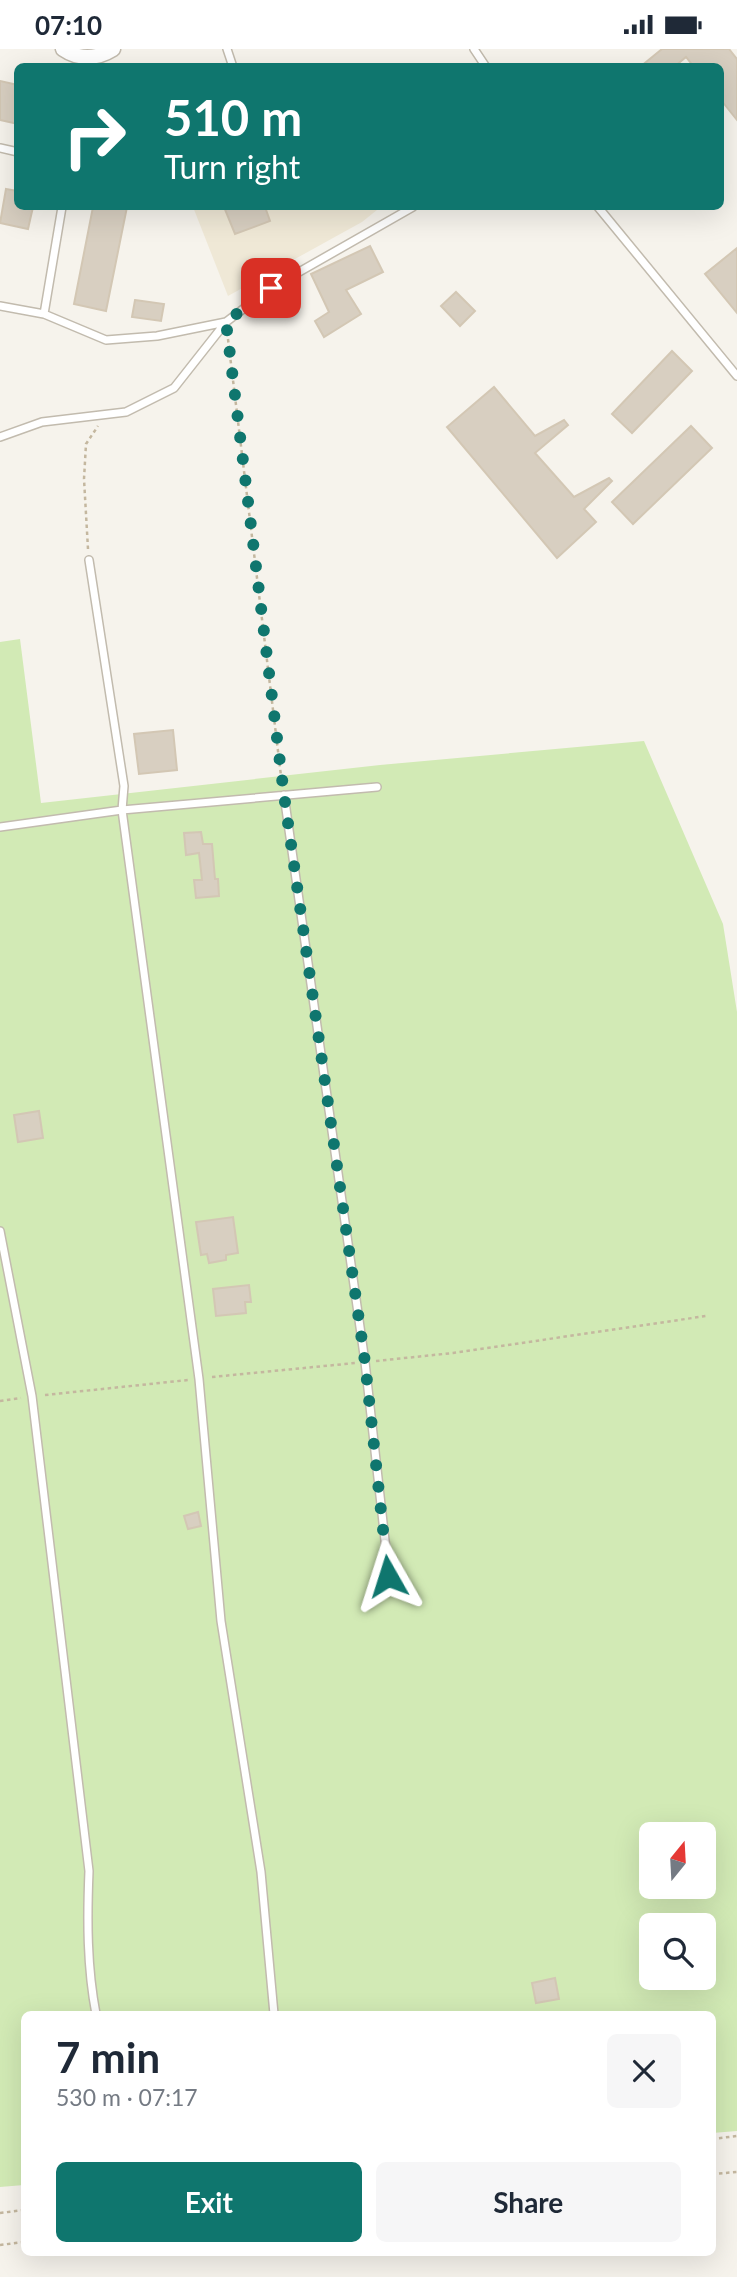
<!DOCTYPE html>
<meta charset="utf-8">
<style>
:root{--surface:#fff;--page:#f6f6f7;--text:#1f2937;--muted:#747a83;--accent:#0f766e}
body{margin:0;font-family:Lato,sans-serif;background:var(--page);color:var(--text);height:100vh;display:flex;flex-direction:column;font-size:26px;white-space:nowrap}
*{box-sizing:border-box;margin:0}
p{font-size:23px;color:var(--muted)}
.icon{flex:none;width:38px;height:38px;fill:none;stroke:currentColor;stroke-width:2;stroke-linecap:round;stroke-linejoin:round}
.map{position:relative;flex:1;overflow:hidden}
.sheet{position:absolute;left:21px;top:1962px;width:695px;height:245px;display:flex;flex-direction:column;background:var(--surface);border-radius:10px;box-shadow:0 7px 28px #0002}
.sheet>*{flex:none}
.guide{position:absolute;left:14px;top:14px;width:710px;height:147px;border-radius:10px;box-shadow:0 7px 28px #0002;background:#0f766e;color:#fff;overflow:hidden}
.needle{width:46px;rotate:18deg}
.fabs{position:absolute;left:639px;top:1773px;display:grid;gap:14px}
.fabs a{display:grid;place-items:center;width:77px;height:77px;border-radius:10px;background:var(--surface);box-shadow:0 7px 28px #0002;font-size:35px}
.pin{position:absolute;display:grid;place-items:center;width:60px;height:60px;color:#fff;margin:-30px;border-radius:14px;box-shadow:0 4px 10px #0006}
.me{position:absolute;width:77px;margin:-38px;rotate:354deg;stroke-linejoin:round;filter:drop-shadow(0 0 5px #0008)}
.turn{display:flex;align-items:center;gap:24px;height:147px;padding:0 35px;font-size:32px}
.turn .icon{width:91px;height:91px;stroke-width:2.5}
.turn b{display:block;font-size:49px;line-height:60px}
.round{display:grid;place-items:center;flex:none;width:74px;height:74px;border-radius:10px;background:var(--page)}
.headline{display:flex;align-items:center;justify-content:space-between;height:119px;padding:0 35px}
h1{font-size:42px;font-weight:700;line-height:52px}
.action{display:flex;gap:14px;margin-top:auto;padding:14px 35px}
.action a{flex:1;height:80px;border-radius:10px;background:var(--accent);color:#fff;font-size:28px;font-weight:700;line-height:80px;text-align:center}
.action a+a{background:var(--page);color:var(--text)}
.status{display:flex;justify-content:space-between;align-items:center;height:49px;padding:0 35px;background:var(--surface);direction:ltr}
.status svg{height:19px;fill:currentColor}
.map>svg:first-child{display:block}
</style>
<div class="status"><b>07:10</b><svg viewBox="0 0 49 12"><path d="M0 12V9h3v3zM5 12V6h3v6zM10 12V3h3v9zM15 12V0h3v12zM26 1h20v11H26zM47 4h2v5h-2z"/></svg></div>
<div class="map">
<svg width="737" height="2228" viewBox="0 0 737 2228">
<rect width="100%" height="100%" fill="#f6f3ec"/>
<!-- education -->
<path fill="#efe8d6" d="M193 158H377V161L362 173 228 247Z"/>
<!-- green -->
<path fill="#d2eab5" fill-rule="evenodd" d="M20 590 41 754 380 716 644 692 723 875 737 963V2082L712 2084V1965H24V2136L0 2138V593ZM651 1785H704V1838H651ZM651 1876H704V1928H651Z"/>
<!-- building -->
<path fill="#d8cfc1" stroke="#d3c7b4" stroke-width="2" d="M662 0H729L737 10V71L721 51V18H694L686 8 674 18H640Z
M0 32 18 36V75L0 71Z
M6 140 18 142V158H33L28 180 0 174Z
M93 158H127L106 262 74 255Z
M224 158H265L270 172 235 185Z
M370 197 383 223 346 241 361 265 324 288 315 272 329 263 311 225Z
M737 199V264L705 225Z
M456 243 475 262 460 277 441 257Z
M135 251 164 255 161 272 132 268Z
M672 302 692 322 632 384 612 365Z
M494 338 535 387 564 371 568 376 535 404 574 448 609 429 612 432 584 460 596 473 557 509 447 378Z
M691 377 712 399 633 475 612 453Z
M173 681 177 721 139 725 134 685Z
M201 783 203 795H212L215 830H218L219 847 196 849 194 831H202L199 804 186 806 184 784Z
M39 1062 43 1089 18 1093 14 1066Z
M233 1168 238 1204 226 1206V1211L209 1214 207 1205 201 1206 196 1173Z
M249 1236 251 1253H245L246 1264 216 1267 213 1240Z
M198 1463 201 1477 188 1480 184 1467Z
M555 1929 559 1950 536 1954 532 1934Z"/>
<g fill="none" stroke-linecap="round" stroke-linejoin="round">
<defs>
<path id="lane" d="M227 0 233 18
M474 0 486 18
M0 99 18 103
M598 158 737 327
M0 257 44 265 62 158
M44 265 106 291 157 287 226 273
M0 388 42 373 126 363 174 339 226 273 271 239 413 158
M89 511 124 737 122 761 199 1330 221 1572 261 1823 274 1965
M284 746 365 1313 389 1527
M0 778 122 761 377 738
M0 1182 32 1347 89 1822C87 1871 87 1918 96 1965"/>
<path id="street" d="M63 0C79 11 97 10 113 0"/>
</defs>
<!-- lane casing -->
<use href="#lane" stroke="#c2bbae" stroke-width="10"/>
<!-- street casing -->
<use href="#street" stroke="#c2bbae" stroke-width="17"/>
<!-- path -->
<path stroke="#c4b79f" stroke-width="2.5" stroke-dasharray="3.5 3.5" stroke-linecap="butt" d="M228 290 282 735
M88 500 84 430 86 395 98 377
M376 1312 453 1304 706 1267
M212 1328 355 1314
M45 1346 188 1331
M0 1352 21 1349
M712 2090 737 2087
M712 2125 737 2123
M0 2164 24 2161
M0 2196 24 2193
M139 2203H141"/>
<!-- lane -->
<use href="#lane" stroke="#fff" stroke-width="7"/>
<!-- street -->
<use href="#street" stroke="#fff" stroke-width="14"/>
</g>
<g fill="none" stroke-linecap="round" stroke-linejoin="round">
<!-- route -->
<path stroke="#0f766e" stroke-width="12" stroke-dasharray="0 21.6" d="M271 239 226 273 284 746 365 1313 388 1527"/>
</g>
</svg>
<div class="fabs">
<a><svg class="needle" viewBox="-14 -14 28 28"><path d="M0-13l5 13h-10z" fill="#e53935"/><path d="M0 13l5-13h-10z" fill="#747a83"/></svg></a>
<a><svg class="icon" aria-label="search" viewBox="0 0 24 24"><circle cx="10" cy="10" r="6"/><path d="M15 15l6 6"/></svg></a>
</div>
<div class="pin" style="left:271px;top:239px;background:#d93025"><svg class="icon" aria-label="arrive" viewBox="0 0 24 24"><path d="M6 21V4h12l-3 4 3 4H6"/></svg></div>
<svg class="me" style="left:388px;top:1527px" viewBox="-20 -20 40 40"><path d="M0-17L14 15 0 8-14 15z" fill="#0f766e" stroke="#fff" stroke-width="4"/></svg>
<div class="guide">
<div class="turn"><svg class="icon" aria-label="right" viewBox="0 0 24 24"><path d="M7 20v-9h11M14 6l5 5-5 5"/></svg><div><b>510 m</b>Turn right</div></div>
</div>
<section class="sheet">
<div class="headline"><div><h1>7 min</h1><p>530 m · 07:17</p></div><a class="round"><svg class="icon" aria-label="close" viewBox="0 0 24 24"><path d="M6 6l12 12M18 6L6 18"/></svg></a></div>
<div class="action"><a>Exit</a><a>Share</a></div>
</section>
</div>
